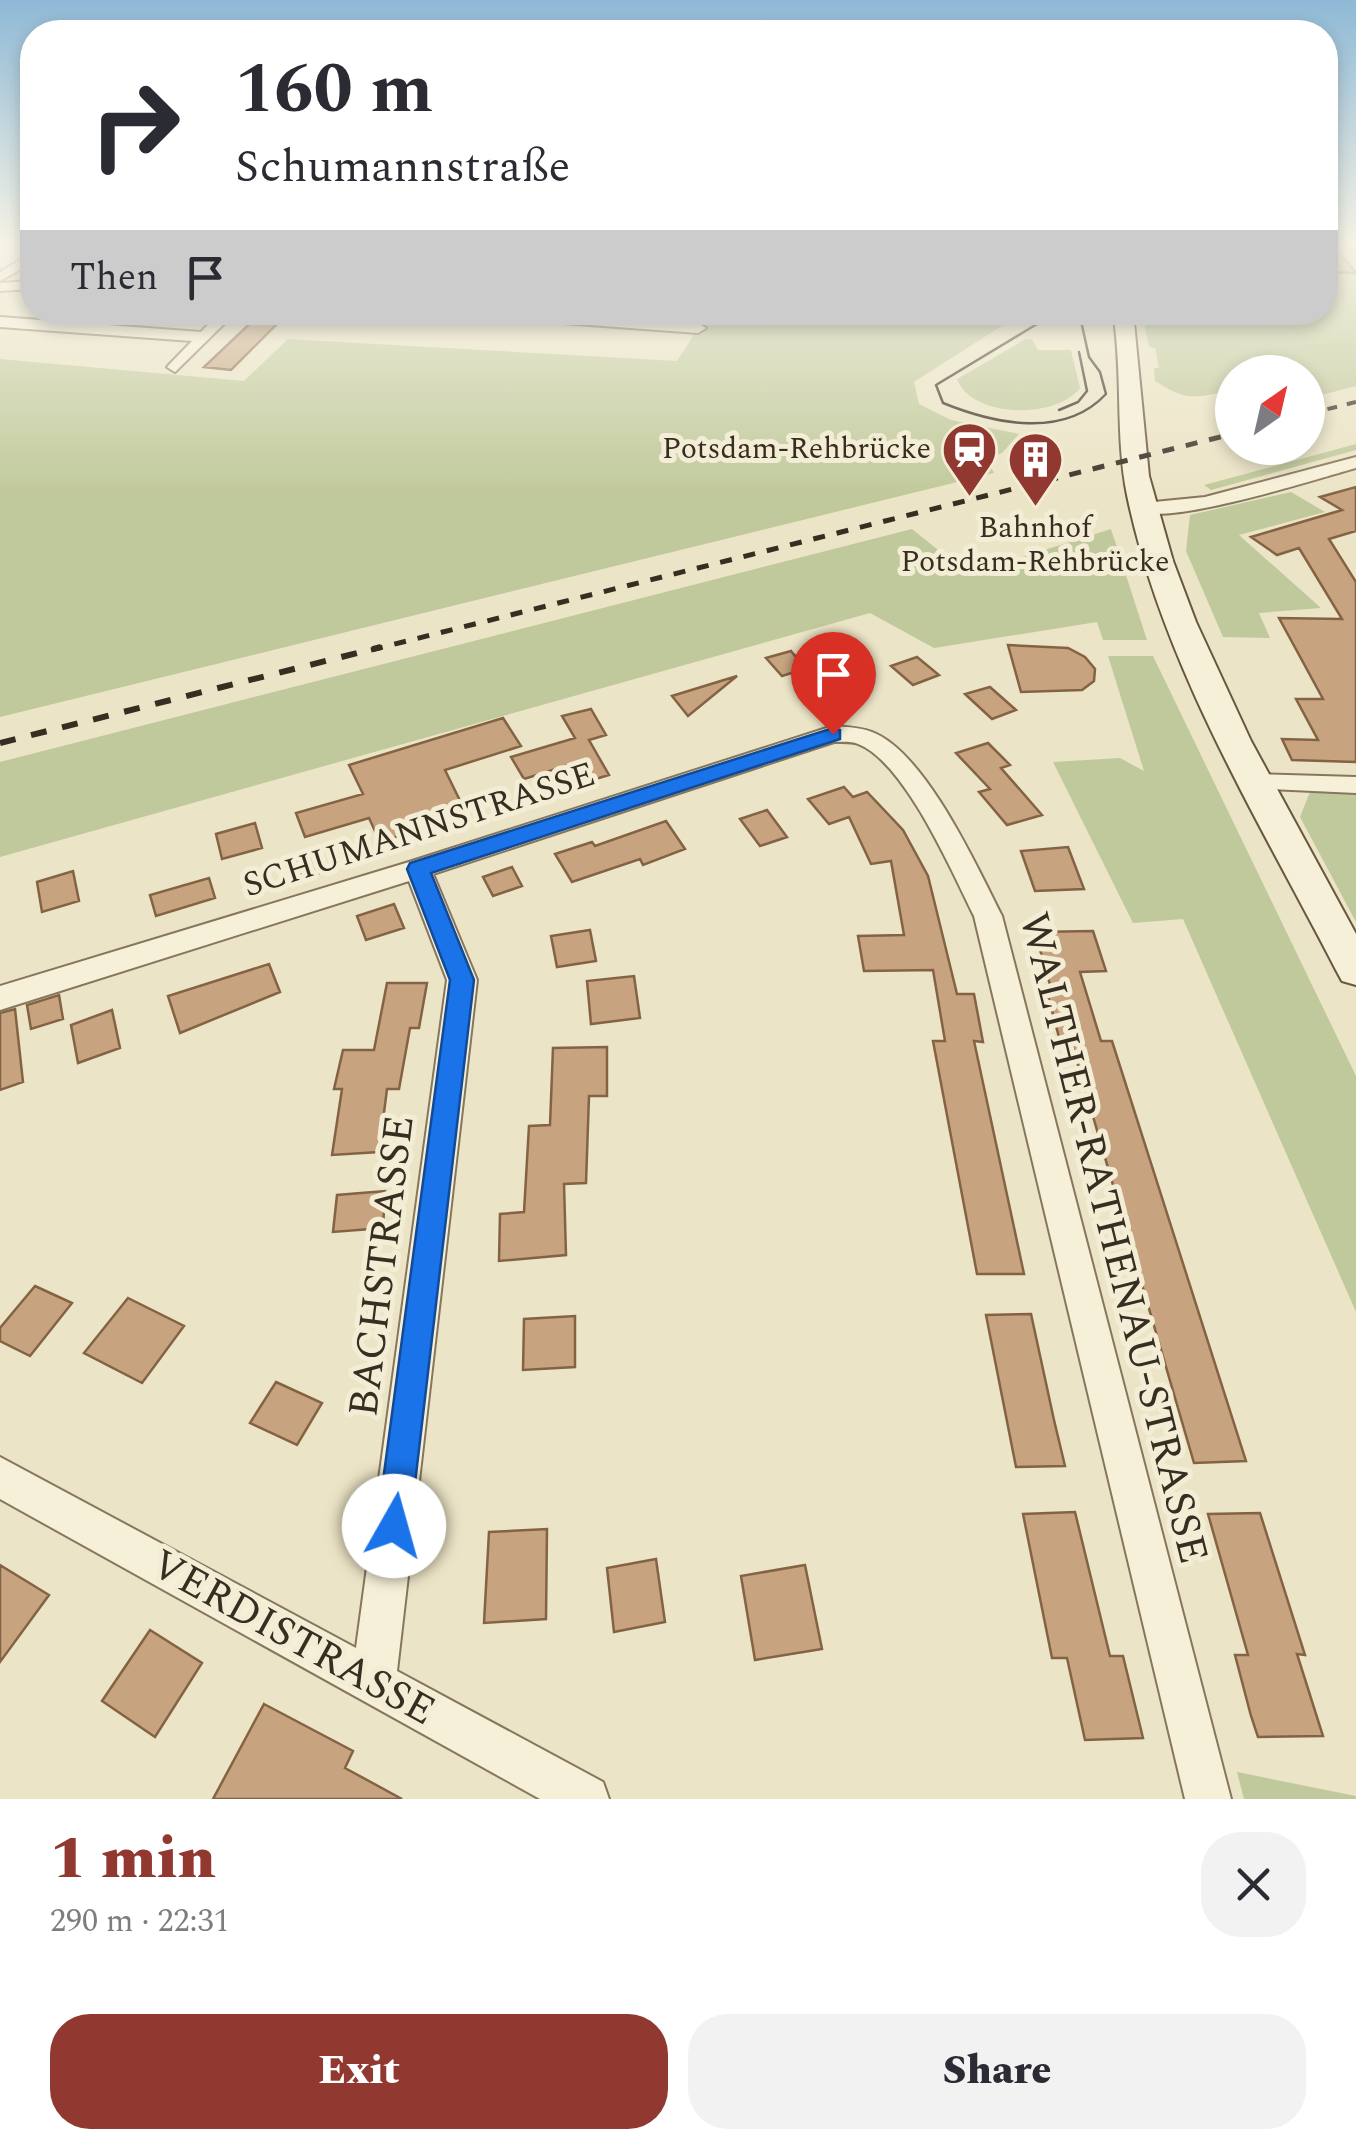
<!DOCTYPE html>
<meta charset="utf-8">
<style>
:root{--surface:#fff;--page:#f2f2f3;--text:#2b2b33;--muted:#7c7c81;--accent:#913831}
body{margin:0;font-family:Spectral,serif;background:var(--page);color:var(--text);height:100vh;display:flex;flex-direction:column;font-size:38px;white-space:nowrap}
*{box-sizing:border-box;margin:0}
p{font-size:32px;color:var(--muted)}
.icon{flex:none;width:55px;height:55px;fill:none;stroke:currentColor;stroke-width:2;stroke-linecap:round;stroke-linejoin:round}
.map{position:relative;height:1799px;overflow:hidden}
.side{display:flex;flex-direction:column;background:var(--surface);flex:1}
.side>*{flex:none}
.hud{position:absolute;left:20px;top:20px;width:1318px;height:305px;border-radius:40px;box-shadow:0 5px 15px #0003;background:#fff;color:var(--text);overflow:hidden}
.needle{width:65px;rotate:34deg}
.buttons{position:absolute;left:1215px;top:355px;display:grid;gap:20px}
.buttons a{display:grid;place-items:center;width:110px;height:110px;border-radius:50%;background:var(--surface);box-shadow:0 5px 15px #0003;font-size:50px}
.pin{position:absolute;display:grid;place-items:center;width:85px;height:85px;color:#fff;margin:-102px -42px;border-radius:50% 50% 50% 0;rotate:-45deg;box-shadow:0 0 10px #0007}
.pin .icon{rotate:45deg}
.me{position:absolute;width:110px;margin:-55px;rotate:7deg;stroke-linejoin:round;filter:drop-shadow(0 0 8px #0008)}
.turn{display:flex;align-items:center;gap:35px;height:210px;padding:0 50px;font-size:45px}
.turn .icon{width:130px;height:130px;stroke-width:2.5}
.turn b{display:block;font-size:70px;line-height:85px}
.then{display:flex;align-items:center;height:95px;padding:0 50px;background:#0003;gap:20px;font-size:38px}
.round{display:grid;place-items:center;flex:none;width:105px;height:105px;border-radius:40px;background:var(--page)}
.summary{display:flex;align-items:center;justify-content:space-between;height:170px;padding:0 50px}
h1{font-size:60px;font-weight:800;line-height:75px;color:var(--accent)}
.primary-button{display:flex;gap:20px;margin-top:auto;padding:20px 50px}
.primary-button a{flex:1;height:115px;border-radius:40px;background:var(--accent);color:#fff;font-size:40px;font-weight:800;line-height:115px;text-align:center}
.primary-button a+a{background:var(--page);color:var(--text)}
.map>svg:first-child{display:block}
</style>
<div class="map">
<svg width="1356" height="1799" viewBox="0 0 1356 1799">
<rect width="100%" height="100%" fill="#ece4c6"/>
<!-- green -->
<path fill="#c0c99b" d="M1325 245H1356V386L1310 398 1308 372H1232V390C1195 398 1188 402 1155 381L1154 368H1159L1155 348 1149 347 1142 313 1325 312Z
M604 313H1022L914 382 919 404 951 420 1019 434 1002 453 986 459 994 473 0 717V359L244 381 288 339 677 361 702 322Z
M1026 339H1032L1038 350H1071L1080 388C1057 419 972 419 957 379Z
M1356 444V450L1211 490 1204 485Z
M1291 492 1325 512 1239 535 1321 608 1259 613 1270 638 1223 637 1186 551 1190 515Z
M912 529 968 574 1111 529 1147 640H1103L1097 622 934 648 870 613 0 857V762Z
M1108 656H1153L1356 1076V1312L1183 919 1133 923 1053 762 1120 758 1144 771Z
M1310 792 1356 793V922L1300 817Z
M1237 1772 1356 1796V1799H1244Z"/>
<!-- building -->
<path fill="#c7a37f" stroke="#846344" stroke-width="2.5" d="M1325 245H1333L1356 273 1325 272Z
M262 312 286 315 231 370 204 367Z
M1356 487V531L1329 539 1356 582V762L1292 760 1282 739 1318 740 1296 699H1323L1279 618 1342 619 1299 548 1277 555 1251 537 1342 510 1320 497Z
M835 645 867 679 824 692 804 669 782 676 766 658 791 651 795 656Z
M1008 645 1068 648 1085 657 1095 669 1094 681 1082 690 1021 692Z
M917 657 939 675 913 685 891 666Z
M737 676 688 716 672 696Z
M990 687 1016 710 992 719 965 694Z
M591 709 606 735 589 740 609 775 589 781 578 762 524 779 511 757 575 738 562 716Z
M503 718 521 746 445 770 469 819 442 827 440 823 380 842 369 818 305 837 296 813 363 794 349 765Z
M988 743 1010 765 1001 768 1042 815 1007 825 979 792 990 789 956 753Z
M844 787 853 797 867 792 903 830 928 876 957 994H974L983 1042 974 1041 1024 1274H977L933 1041H945L933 970 864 971 858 936 904 935 891 861 871 864 849 817 829 824 808 799Z
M767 810 787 837 760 846 740 819Z
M666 821 685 849 643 865 640 859 572 882 555 854 592 842 595 846Z
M255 823 262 848 222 859 216 834Z
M1068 847 1084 889 1035 891 1021 851Z
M311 850 320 873 292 881 284 858Z
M512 867 522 886 493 896 483 877Z
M73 871 79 901 42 912 37 882Z
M209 878 215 898 156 916 150 895Z
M394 904 404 928 366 940 357 916Z
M590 930 596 961 557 967 551 936Z
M1093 931 1106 971 1080 972 1101 1041H1112L1246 1461 1194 1463 1071 1041H1060L1047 992H1052L1035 932Z
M269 964 280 992 180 1033 168 996Z
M634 976 640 1018 591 1024 587 981Z
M387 983H427L419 1028H410L399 1089H387L379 1152 332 1155 342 1089H334L343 1050H374Z
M59 995 63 1019 31 1029 27 1005Z
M15 1009 23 1082 0 1090V1013Z
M112 1010 120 1048 78 1063 71 1025Z
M607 1047V1096H589L586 1183 564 1184 566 1255 499 1261 500 1214 524 1212 529 1126 550 1125 553 1048Z
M385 1191 383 1228 333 1232 337 1195Z
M35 1286 72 1303 30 1356 0 1341V1328Z
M128 1298 184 1326 142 1383 84 1353Z
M1031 1314 1054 1420 1065 1466 1016 1467 986 1315Z
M575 1316V1367L523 1370 524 1319Z
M276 1382 322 1403 297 1445 250 1423Z
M1075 1512 1110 1656H1123L1143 1738 1085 1740 1067 1658H1052L1023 1514Z
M1260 1513 1305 1655 1297 1654 1323 1736 1258 1737 1251 1716 1235 1655H1248L1208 1514Z
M547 1529 546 1619 484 1623 489 1532Z
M656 1559 665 1622 614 1632 607 1568Z
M0 1565 49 1595 0 1662Z
M805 1565 822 1649 755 1660 741 1576Z
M150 1630 202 1663 155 1737 102 1701Z
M264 1704 353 1751 345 1768 402 1799H213Z"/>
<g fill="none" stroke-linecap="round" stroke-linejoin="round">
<defs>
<path id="minor" d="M32 253V263L0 281V272Z
M32 281V289L0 291V283Z
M220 312H236L175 372 167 367 192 341 0 327V317L201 332Z
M462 312H540L698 323 706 328 698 333 469 316Z
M1356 457V468C1319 478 1159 530 1134 509L1144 503 1205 497Z
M833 726C846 727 859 727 872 732 925 752 977 867 1002 916L1231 1799H1185L974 916C952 872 905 762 858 744 851 741 842 742 834 742L433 874 477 980 397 1671 603 1782 609 1799H540L0 1499V1457L356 1648 447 980 409 881 0 1010V986L409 862Z
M1257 774 1356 777V793L1248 788 1245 782 1248 776Z"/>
<path id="secondary" d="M1113 312H1133L1149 476 1173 561 1196 622 1251 741 1356 934V985L1342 981 1336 970C1258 819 1162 664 1127 495 1115 435 1123 373 1113 312Z"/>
</defs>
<!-- minor casing -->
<use href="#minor" stroke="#86765d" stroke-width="4"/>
<!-- secondary casing -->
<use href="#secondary" stroke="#685740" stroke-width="4"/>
<!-- minor -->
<use href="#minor" fill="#f7f0d9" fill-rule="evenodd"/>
<!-- secondary -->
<use href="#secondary" fill="#f7f0d9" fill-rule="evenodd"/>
<!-- tram -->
<path stroke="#372d20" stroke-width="2.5" d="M1048 312 1037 324 936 385 943 403C995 424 1064 439 1106 394L1100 372 1089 357 1079 312
M1059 410 1078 402 1087 391 1079 352"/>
<!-- rail-far2 -->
<path stroke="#372d20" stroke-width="4" stroke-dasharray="10 10" stroke-linecap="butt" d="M1308 414 1356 402"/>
<!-- rail-far1 -->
<path stroke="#372d20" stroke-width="5" stroke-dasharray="12 12" stroke-linecap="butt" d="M371 650 1232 434"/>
<!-- rail -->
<path stroke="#372d20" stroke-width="6" stroke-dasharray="16 16" stroke-linecap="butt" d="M0 743 381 647"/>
</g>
<!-- sky -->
<linearGradient id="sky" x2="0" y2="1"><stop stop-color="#8eb9d6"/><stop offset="0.49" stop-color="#f6f3e5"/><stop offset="1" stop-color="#f6f3e5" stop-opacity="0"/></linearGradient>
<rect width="1356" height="497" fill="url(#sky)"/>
<!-- route -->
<path fill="#1a73e8" stroke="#114b97" stroke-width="2.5" d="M833 728 840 730V739L431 873 474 980 410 1526 405 1538 394 1543 382 1538 377 1526 450 980 407 869 410 863Z"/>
<!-- icons -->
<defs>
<symbol id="station-pin" viewBox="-11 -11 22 30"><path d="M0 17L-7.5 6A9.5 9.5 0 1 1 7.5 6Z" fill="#913831" stroke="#f3edd6"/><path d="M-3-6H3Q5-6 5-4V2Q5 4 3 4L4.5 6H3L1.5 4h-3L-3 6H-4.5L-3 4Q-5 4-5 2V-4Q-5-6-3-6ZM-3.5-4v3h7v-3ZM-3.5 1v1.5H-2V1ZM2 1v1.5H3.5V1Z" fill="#fff"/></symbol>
<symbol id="building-pin" viewBox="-11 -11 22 30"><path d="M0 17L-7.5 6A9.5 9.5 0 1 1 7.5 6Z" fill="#913831" stroke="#f3edd6"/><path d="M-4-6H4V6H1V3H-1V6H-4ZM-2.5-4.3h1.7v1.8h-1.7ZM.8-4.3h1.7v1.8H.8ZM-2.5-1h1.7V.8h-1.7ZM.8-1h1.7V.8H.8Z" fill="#fff"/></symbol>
</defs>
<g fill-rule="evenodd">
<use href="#station-pin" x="938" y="418" width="63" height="86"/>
<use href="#building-pin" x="1004" y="428" width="63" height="86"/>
</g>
<g text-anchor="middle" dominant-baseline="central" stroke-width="10" stroke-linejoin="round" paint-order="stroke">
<!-- far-poi labels -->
<g font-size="30" fill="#372d20" stroke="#f3edd6" text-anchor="end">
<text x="931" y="449">Potsdam-Rehbrücke</text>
<text x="1035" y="528" text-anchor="middle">Bahnhof<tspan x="1035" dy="34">Potsdam-Rehbrücke</tspan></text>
</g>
<!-- street labels -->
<g font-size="35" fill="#372d20" stroke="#f3edd6">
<text transform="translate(419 830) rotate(-18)">SCHUMANNSTRASSE</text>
</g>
<!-- near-street labels -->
<g font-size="42" fill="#372d20" stroke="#f3edd6">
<text transform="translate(1113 1238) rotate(76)">WALTHER-RATHENAU-STRASSE</text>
<text transform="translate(382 1266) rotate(-83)">BACHSTRASSE</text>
<text transform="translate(293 1638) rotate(29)">VERDISTRASSE</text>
</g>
</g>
</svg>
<div class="buttons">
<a><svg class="needle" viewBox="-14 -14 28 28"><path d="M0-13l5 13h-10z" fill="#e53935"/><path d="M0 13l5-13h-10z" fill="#7c7c81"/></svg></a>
</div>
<div class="pin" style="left:833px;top:734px;background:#d93025"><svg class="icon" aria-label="arrive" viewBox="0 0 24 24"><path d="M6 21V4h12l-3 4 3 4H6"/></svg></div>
<svg class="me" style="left:394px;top:1526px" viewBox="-20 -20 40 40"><circle r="19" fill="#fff"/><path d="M0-13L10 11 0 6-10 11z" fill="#1a73e8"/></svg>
<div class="hud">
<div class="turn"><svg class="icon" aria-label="right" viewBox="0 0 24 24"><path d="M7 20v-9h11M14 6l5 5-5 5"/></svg><div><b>160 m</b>Schumannstraße</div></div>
<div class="then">Then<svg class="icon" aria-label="arrive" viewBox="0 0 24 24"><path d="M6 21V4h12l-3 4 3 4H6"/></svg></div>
</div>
</div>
<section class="side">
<div class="summary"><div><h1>1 min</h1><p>290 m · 22:31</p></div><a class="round"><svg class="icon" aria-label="close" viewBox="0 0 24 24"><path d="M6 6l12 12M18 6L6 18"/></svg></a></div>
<div class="primary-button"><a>Exit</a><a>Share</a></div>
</section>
